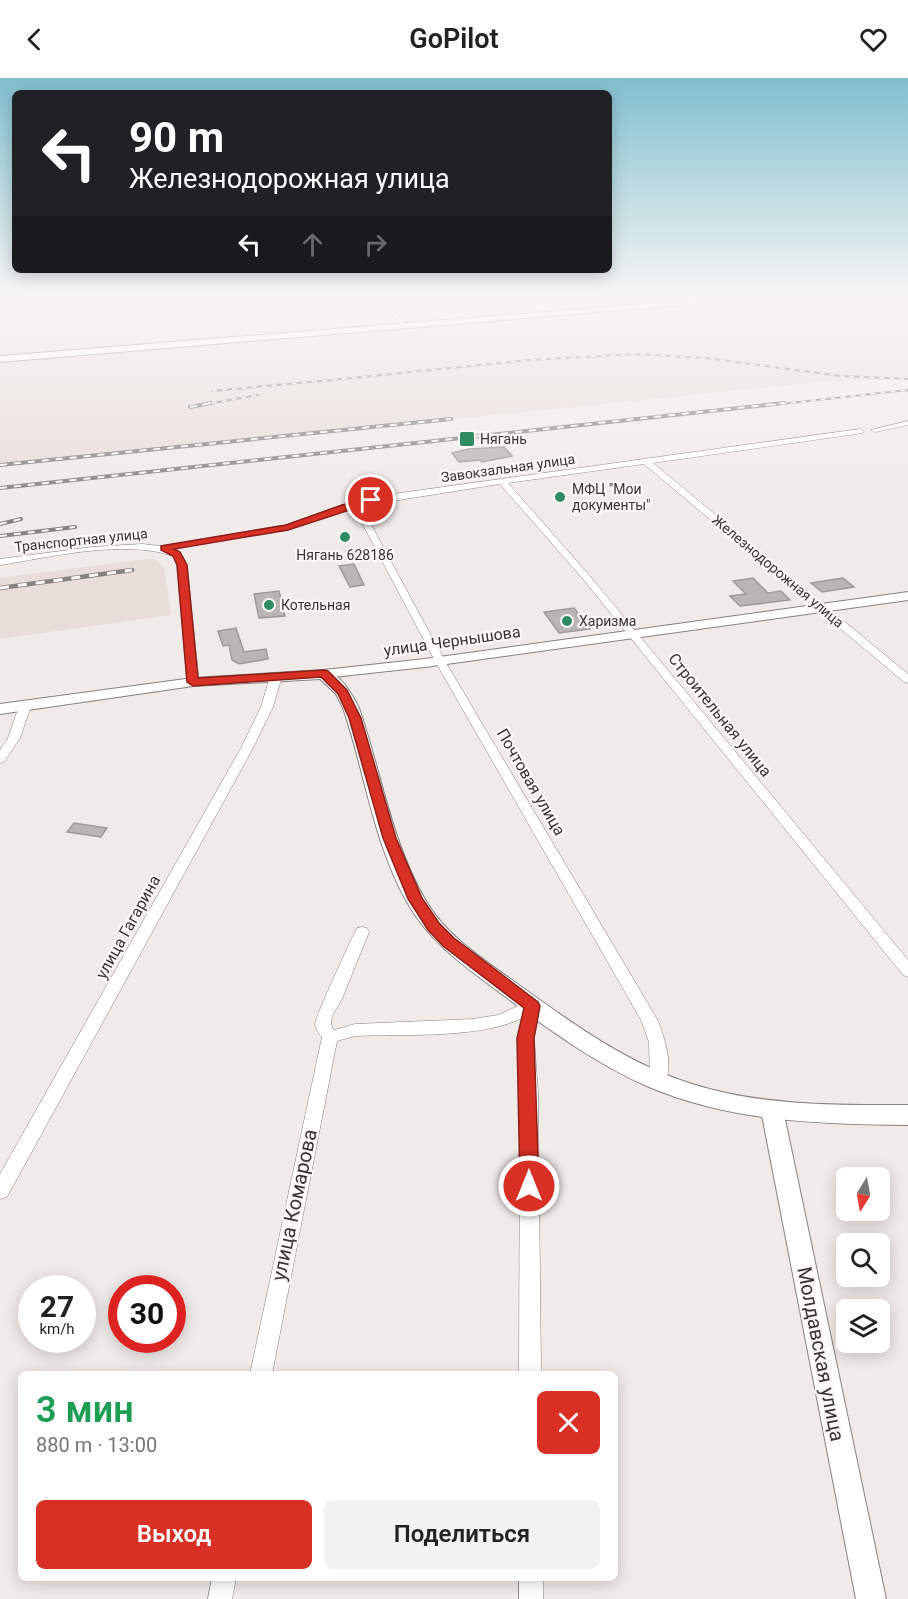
<!DOCTYPE html>
<html lang="ru">
<meta charset="utf-8">
<style>
:root{--surface:#fff;--page:#f2f2f2;--text:#222;--muted:#767676;--accent:#d93025}
body{margin:0;font-family:Roboto,sans-serif;background:var(--page);color:var(--text);height:100vh;display:flex;flex-direction:column;font-size:22px;white-space:nowrap}
*{box-sizing:border-box;margin:0}
p{font-size:20px;color:var(--muted)}
.icon{flex:none;width:33px;height:33px;fill:none;stroke:currentColor;stroke-width:2;stroke-linecap:round;stroke-linejoin:round}
.map{position:relative;flex:1;overflow:hidden}
.drawer{position:absolute;left:18px;top:1293px;width:600px;height:210px;display:flex;flex-direction:column;background:var(--surface);border-radius:9px;box-shadow:0 3px 15px #0003}
.drawer>*{flex:none}
.guide{position:absolute;left:12px;top:12px;width:600px;height:183px;border-radius:9px;box-shadow:0 3px 15px #0003;background:#202124;color:#fff;overflow:hidden}
.needle{width:39px;rotate:191deg}
.buttons{position:absolute;left:836px;top:1089px;display:grid;gap:12px}
.buttons a{display:grid;place-items:center;width:54px;height:54px;border-radius:9px;background:var(--surface);box-shadow:0 3px 15px #0003;font-size:30px}
.speed{position:absolute;left:18px;top:1197px;display:flex;gap:12px;font-size:30px;font-weight:700;text-align:center}
.speed>*{display:grid;place-content:center;width:78px;height:78px;border-radius:50%;background:var(--surface);box-shadow:0 3px 15px #0003;line-height:1}
.speed small{font-size:15px;font-weight:400}
.speed .limit{border:9px solid #d22;background:#fff;color:#111}
.pin{position:absolute;display:grid;place-items:center;width:51px;height:51px;color:#fff;margin:-26px;border:3px solid #fff;border-radius:50%;box-shadow:0 2px 6px #0007}
.me{position:absolute;width:66px;margin:-33px;rotate:0deg;stroke-linejoin:round;filter:drop-shadow(0 0 4px #0008)}
.turn{display:flex;align-items:center;gap:21px;height:126px;padding:0 18px;font-size:27px}
.turn .icon{width:78px;height:78px;stroke-width:2.5}
.turn b{display:block;font-size:42px;line-height:51px}
.lanes{display:flex;align-items:center;height:57px;padding:0 18px;background:#0003;justify-content:center;gap:30px;direction:ltr}
.lanes .off{opacity:.35}
.round{display:grid;place-items:center;flex:none;width:63px;height:63px;border-radius:9px;background:var(--page)}
.headline{display:flex;align-items:center;justify-content:space-between;height:102px;padding:0 18px}
h1{font-size:36px;font-weight:600;line-height:45px;color:#1e9e55}
.cta{display:flex;gap:12px;margin-top:auto;padding:12px 18px}
.cta a{flex:1;height:69px;border-radius:9px;background:var(--accent);color:#fff;font-size:24px;font-weight:600;line-height:69px;text-align:center}
.cta a+a{background:var(--page);color:var(--text)}
header{display:flex;justify-content:space-between;align-items:center;height:78px;padding:0 18px;background:var(--surface);font-size:27px;font-weight:600}
.map>svg:first-child{display:block}
</style>
<header><svg class="icon" aria-label="back" viewBox="0 0 24 24"><path d="M15 5l-7 7 7 7"/></svg>GoPilot<svg class="icon" aria-label="heart" viewBox="0 0 24 24"><path d="M12 20l-8-8c-3-5 5-10 8-4 3-6 11-1 8 4z"/></svg></header>
<div class="map">
<svg width="908" height="1521" viewBox="0 0 908 1521">
<rect width="100%" height="100%" fill="#f0ebe9"/>
<!-- built -->
<path fill="#e9ddd9" d="M0 218H908V300L812 305 0 387Z
M154 480 164 489 171 537 0 561V500Z"/>
<!-- building -->
<path fill="#bab5b3" stroke="#9e9a99" stroke-width="1.5" d="M504 369 512 378 482 384 480 382 459 384 452 375 469 371Z
M354 486 364 507 350 509 339 488Z
M753 500 768 515 781 513 790 522 740 528 730 518 746 516 733 503Z
M843 500 854 509 822 514 811 505Z
M279 513 285 538 259 540 254 516Z
M574 530 590 551 559 555 544 534Z
M236 550 244 574 266 571 268 581 239 586 232 582 229 567 223 568 218 553Z
M74 745 107 750 101 759 67 754Z"/>
<g fill="none" stroke-linecap="round" stroke-linejoin="round">
<defs>
<path id="minor" d="M376 218H381L407 249H403Z
M908 343V347L875 354 871 352Z
M860 351 864 353 863 355 653 385 908 596V605L904 604 644 386 508 405 589 497 908 882V899L903 897 583 501 500 406 361 428 445 583 657 941C665 960 674 988 664 1008L658 1010 652 1008 650 1003 649 964 641 942 435 583 354 430 288 452 172 471 180 474 187 487 199 604 193 607 187 604 177 487 173 478C123 461 52 479 0 487V481L92 469 142 466 161 468 286 447 342 427 386 417Z
M276 595 282 598 273 629 253 670 7 1119 0 1121V1096L241 670 261 629 270 598Z
M25 625 31 628 20 660 4 684 0 685V672L8 660 19 628Z
M362 849 367 850 369 854 342 921 332 938 331 947 334 952 355 946 473 941 498 937 532 922 538 924 540 928 534 960 538 1014 541 1296H519L520 1014 518 960 522 940C480 961 403 956 355 958L337 963 272 1296H250L322 959C319 956 316 951 315 947 314 941 349 866 355 854L357 850Z
M212 1500H236L232 1521H208Z
M519 1500H543V1521H519Z"/>
<path id="tertiary" d="M908 514V522L425 589 324 600 317 596 324 592 425 581Z
M772 1023 780 1026 783 1032 886 1521H856L761 1032 764 1026Z"/>
<path id="secondary" d="M744 218H770L766 220 0 284V278Z
M324 592C341 596 352 616 359 630 381 693 391 764 426 823 447 859 486 883 519 907 573 946 628 986 692 1006 761 1028 836 1027 908 1027V1047C820 1046 732 1044 649 1009 598 987 552 954 507 920 470 892 430 866 407 824 373 764 365 694 343 630L336 616 320 601 193 608 0 636V626L193 600Z"/>
</defs>
<!-- minor casing -->
<use href="#minor" stroke="#84807e" stroke-width="1"/>
<!-- tertiary casing -->
<use href="#tertiary" stroke="#84807e" stroke-width="2"/>
<!-- secondary casing -->
<use href="#secondary" stroke="#84807e" stroke-width="2"/>
<!-- minor -->
<use href="#minor" fill="#fff" fill-rule="evenodd"/>
<!-- tertiary -->
<use href="#tertiary" fill="#fff" fill-rule="evenodd"/>
<!-- secondary -->
<use href="#secondary" fill="#fff" fill-rule="evenodd"/>
<defs>
<path id="rail-far2" d="M312 304 529 282 637 276 706 280 841 298 908 301
M212 313 320 303
M202 327 258 317
M771 327 908 312"/>
<path id="rail-far1" d="M190 329 211 325
M0 387 451 341
M0 410 784 325
M0 446 21 441
M0 458 75 449"/>
<path id="rail" d="M0 510 132 492"/>
</defs>
<!-- rail-far2 casing -->
<use href="#rail-far2" stroke="#858281" stroke-width="2"/>
<!-- rail-far1 casing -->
<use href="#rail-far1" stroke="#858281" stroke-width="4"/>
<!-- rail casing -->
<use href="#rail" stroke="#858281" stroke-width="4.5"/>
<!-- rail-far2 -->
<use href="#rail-far2" stroke="#fdf8f7" stroke-width="1.5" stroke-dasharray="5" stroke-linecap="butt"/>
<!-- rail-far1 -->
<use href="#rail-far1" stroke="#fdf8f7" stroke-width="2" stroke-dasharray="7" stroke-linecap="butt"/>
<!-- rail -->
<use href="#rail" stroke="#fdf8f7" stroke-width="3" stroke-dasharray="9" stroke-linecap="butt"/>
</g>
<!-- sky -->
<linearGradient id="sky" x2="0" y2="1"><stop stop-color="#80bfce"/><stop offset="0.51" stop-color="#f8f6f5"/><stop offset="1" stop-color="#f8f6f5" stop-opacity="0"/></linearGradient>
<rect width="908" height="430" fill="url(#sky)"/>
<!-- route -->
<path fill="#d93025" stroke="#8d1f18" stroke-width="1.5" d="M371 420 374 421V424L288 452 174 471 180 474 187 487 198 600 324 592 328 593 347 612 361 640 396 760 422 820 439 845 454 860 538 924 540 928 534 960 539 1108 536 1113 529 1116 523 1113 520 1108 517 960 524 930 443 868 428 852 408 821 383 760 349 640 338 616 321 599 193 608 187 604 177 487 173 478 161 472V468L286 447 342 427Z"/>
<!-- markers -->
<g fill="#2f8b61" stroke="#fdf8f7" stroke-width="2">
<rect x="459" y="353" width="16" height="16" rx="3"/>
<circle cx="560" cy="419" r="6"/>
<circle cx="345" cy="459" r="6"/>
<circle cx="269" cy="527" r="6"/>
<circle cx="567" cy="543" r="6"/>
</g>
<g text-anchor="middle" dominant-baseline="central" stroke-width="4.5" stroke-linejoin="round" paint-order="stroke">
<!-- far-poi labels -->
<g font-size="14" fill="#363534" stroke="#fdf8f7" text-anchor="start">
<text x="480" y="361">Нягань</text>
<text x="572" y="411">МФЦ "Мои<tspan x="572" dy="16">документы"</tspan></text>
<text x="345" y="477" text-anchor="middle">Нягань 628186</text>
<text x="281" y="527">Котельная</text>
<text x="579" y="543">Харизма</text>
</g>
<!-- far-street labels -->
<g font-size="14" fill="#363534" stroke="#fdf8f7">
<text transform="translate(508 390) rotate(-8)">Завокзальная улица</text>
<text transform="translate(81 462) rotate(-6)">Транспортная улица</text>
<text transform="translate(778 493) rotate(40)">Железнодорожная улица</text>
</g>
<!-- street labels -->
<g font-size="16" fill="#363534" stroke="#fdf8f7">
<text transform="translate(452 563) rotate(-8)">улица Чернышова</text>
<text transform="translate(720 637) rotate(51)">Строительная улица</text>
<text transform="translate(531 704) rotate(60)">Почтовая улица</text>
<text transform="translate(128 849) rotate(-61)">улица Гагарина</text>
</g>
<!-- near-street labels -->
<g font-size="20" fill="#363534" stroke="#fdf8f7">
<text transform="translate(294 1127) rotate(-78)">улица Комарова</text>
<text transform="translate(821 1276) rotate(79)">Молдавская улица</text>
</g>
</g>
</svg>
<div class="buttons">
<a><svg class="needle" viewBox="-14 -14 28 28"><path d="M0-13l5 13h-10z" fill="#e53935"/><path d="M0 13l5-13h-10z" fill="#767676"/></svg></a>
<a><svg class="icon" aria-label="search" viewBox="0 0 24 24"><circle cx="10" cy="10" r="6"/><path d="M15 15l6 6"/></svg></a>
<a><svg class="icon" aria-label="layers" viewBox="0 0 24 24"><path d="M12 4l9 5-9 5-9-5zM3 14l9 5 9-5"/></svg></a>
</div>
<div class="speed"><div>27<small>km/h</small></div><div class="limit">30</div></div>
<div class="pin" style="left:371px;top:422px;background:#d93025"><svg class="icon" aria-label="arrive" viewBox="0 0 24 24"><path d="M6 21V4h12l-3 4 3 4H6"/></svg></div>
<svg class="me" style="left:529px;top:1108px" viewBox="-20 -20 40 40"><circle r="17" fill="#d93025" stroke="#fff" stroke-width="3"/><path d="M0-11L8 9 0 5-8 9z" fill="#fff"/></svg>
<div class="guide">
<div class="turn"><svg class="icon" aria-label="left" viewBox="0 0 24 24"><path d="M17 20v-9H6M10 6l-5 5 5 5"/></svg><div><b>90 m</b>Железнодорожная улица</div></div>
<div class="lanes"><svg class="icon" aria-label="left" viewBox="0 0 24 24"><path d="M17 20v-9H6M10 6l-5 5 5 5"/></svg><svg class="icon off" aria-label="ahead" viewBox="0 0 24 24"><path d="M12 20V5M6 11l6-6 6 6"/></svg><svg class="icon off" aria-label="right" viewBox="0 0 24 24"><path d="M7 20v-9h11M14 6l5 5-5 5"/></svg></div>
</div>
<section class="drawer">
<div class="headline"><div><h1>3 мин</h1><p>880 m · 13:00</p></div><a class="round" style="background:#d93025;color:#fff"><svg class="icon" aria-label="close" viewBox="0 0 24 24"><path d="M6 6l12 12M18 6L6 18"/></svg></a></div>
<div class="cta"><a>Выход</a><a>Поделиться</a></div>
</section>
</div>
